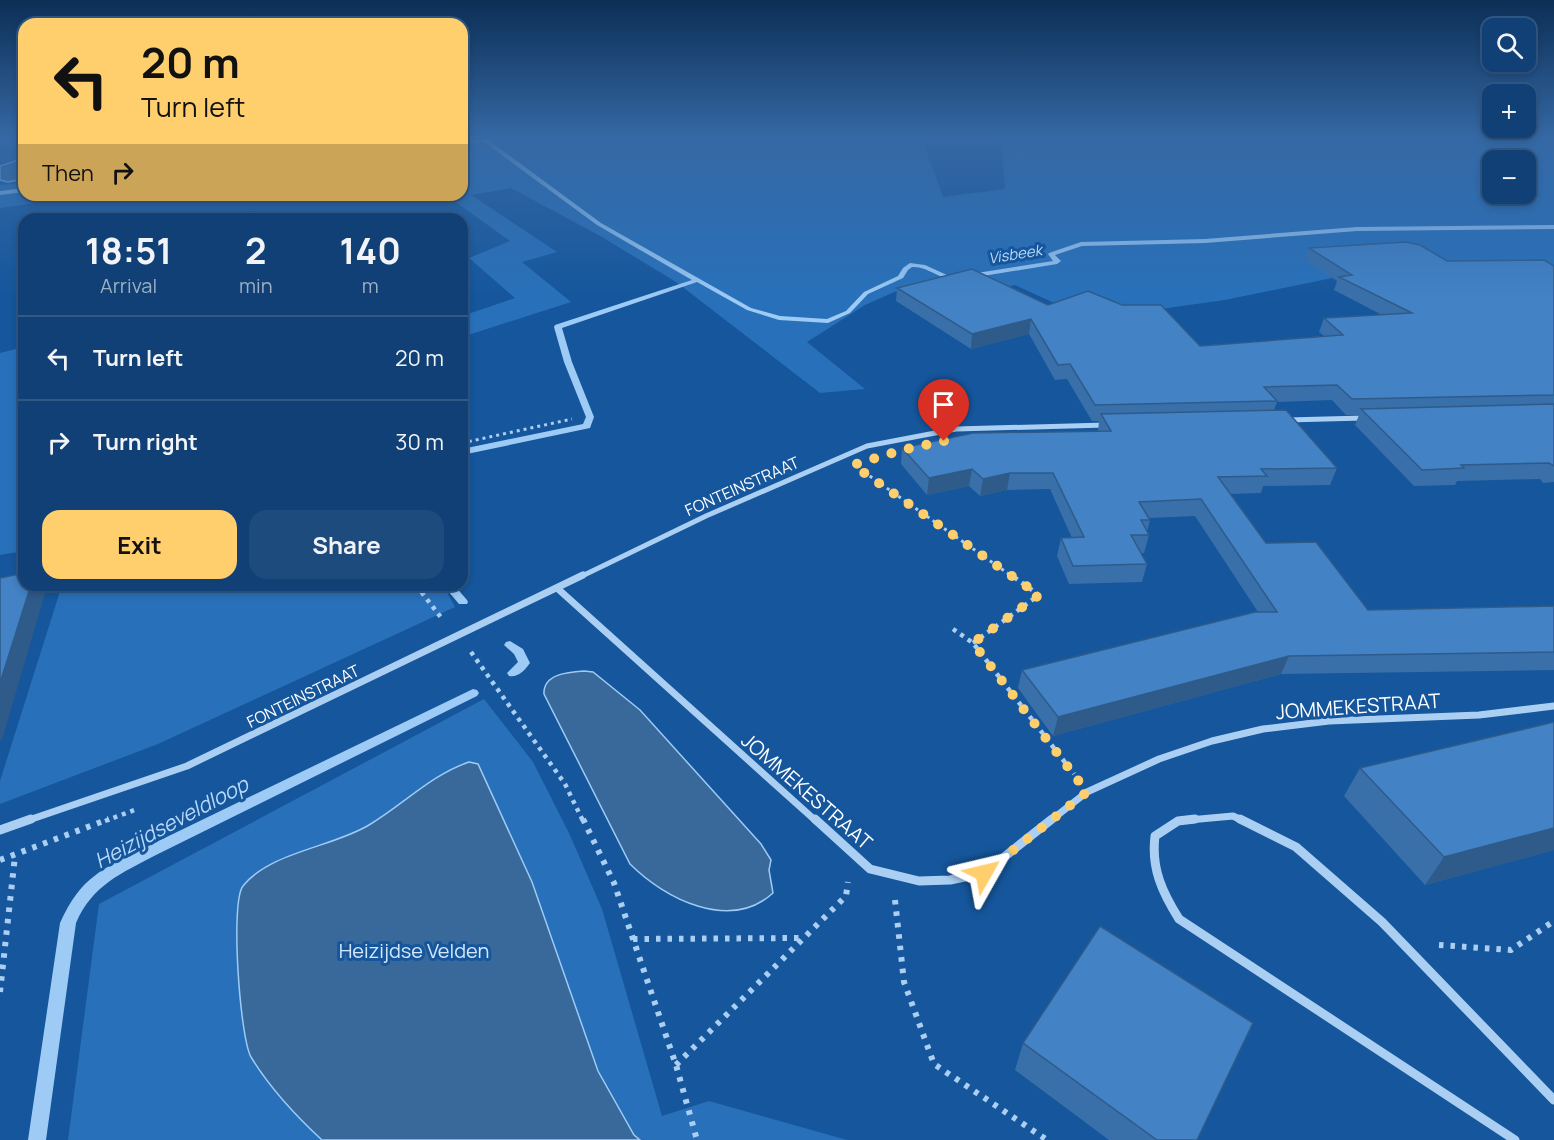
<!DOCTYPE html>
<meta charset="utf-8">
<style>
:root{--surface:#104075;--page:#1e4b7d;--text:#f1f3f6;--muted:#9cafc5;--line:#305987;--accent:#ffce6d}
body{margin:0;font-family:Manrope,sans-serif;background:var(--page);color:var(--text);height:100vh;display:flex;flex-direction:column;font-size:22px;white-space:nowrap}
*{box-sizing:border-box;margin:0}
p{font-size:20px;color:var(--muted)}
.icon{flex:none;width:33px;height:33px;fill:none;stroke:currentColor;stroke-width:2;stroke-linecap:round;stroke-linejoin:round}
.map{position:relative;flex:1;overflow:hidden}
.panel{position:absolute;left:18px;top:213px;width:450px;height:378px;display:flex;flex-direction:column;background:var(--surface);border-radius:18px;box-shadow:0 3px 9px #0003,0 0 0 2px var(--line)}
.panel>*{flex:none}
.guide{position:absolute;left:18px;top:18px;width:450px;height:183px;border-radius:18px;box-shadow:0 3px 9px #0003,0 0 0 2px var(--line);background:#ffce6d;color:#111;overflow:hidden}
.tools{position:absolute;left:1482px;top:18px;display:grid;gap:12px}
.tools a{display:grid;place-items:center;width:54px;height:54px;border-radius:12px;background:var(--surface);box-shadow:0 3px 9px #0003,0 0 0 2px var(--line);font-size:30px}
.pin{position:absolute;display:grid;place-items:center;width:51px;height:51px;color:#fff;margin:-62px -26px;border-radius:50% 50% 50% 0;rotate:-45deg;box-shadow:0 0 6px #0007}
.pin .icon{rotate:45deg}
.me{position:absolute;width:66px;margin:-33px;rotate:53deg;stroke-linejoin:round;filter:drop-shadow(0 0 4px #0008)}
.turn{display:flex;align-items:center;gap:21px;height:126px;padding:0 24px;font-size:27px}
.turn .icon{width:78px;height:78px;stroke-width:2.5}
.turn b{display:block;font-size:42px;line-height:51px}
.then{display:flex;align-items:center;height:57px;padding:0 24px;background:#0003;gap:12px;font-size:22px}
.eta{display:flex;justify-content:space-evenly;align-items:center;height:102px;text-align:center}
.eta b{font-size:36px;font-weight:700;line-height:42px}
.cta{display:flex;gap:12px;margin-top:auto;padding:12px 24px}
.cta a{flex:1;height:69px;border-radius:18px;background:var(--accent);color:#111;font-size:24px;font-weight:700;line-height:69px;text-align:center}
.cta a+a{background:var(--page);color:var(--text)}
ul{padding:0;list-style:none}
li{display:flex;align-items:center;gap:18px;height:84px;padding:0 24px;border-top:2px solid var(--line)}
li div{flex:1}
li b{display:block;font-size:22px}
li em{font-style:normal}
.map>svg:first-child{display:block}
</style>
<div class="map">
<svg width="1554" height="1140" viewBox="0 0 1554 1140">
<rect width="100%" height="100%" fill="#15569c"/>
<!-- green -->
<path fill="#2871ba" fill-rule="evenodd" d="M462 139H922L943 197 1005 189 1001 139H1554V269L1342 276 1225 300 1111 316 1065 308 1015 285 980 294 899 290 865 305 807 342 865 389 820 393 676 282 602 237 511 188 471 195 557 252 522 262 571 302 462 337V316L515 298 469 258 510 241 446 195H462ZM1492 160H1526V194H1492Z
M24 183V195H92L0 208V185Z
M24 347V551L0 555V353Z
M62 585H443L455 607 158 744 0 804V781Z
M484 699 533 762 569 833 602 909 662 1116 709 1101 847 1140H68L99 904Z"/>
<!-- water -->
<path fill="#39689a" stroke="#9dcbf6" stroke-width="1.5" d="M24 158V179L8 182 0 180V166Z
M584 671 593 672 640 710 761 844 771 860 769 870 773 893C730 932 665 899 630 864L544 694C543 674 568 672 584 671Z
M469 762 478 764 532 882 598 1071 634 1135 640 1140H322C295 1115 270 1088 251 1057 240 1038 230 902 243 886 270 852 333 847 369 825 404 804 431 775 469 762Z"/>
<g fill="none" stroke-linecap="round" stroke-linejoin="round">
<!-- stream -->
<path fill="#9dcbf6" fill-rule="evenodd" d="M487 139 601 223 751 308 780 316 827 319 846 311 864 292 898 276 903 268 910 263 925 265 949 276H958L1053 261 1048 254 1049 253 1081 242 1205 239 1357 227 1554 225V229L1357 231 1205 243 1082 246 1055 255 1061 261 1057 264 958 280C939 280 928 266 912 267L908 270 903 278 868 294 850 313 828 323 779 320 747 310 697 282 562 328 572 362 594 417 590 428 462 455V449L583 424 586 417 564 362 554 327 555 325 692 280 597 225 484 142 462 144V142Z
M24 188V192L0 195V191Z
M443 585H454L467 600 468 602 467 604H459Z
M510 641 523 649 530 663C525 670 518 678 509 676L507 673 518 662 514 654 504 645 506 642Z
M473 689 477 690 479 693 477 696 156 855C122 873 92 885 76 923L46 1140H28L60 923C81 876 103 869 146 847Z"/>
<!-- path-far2 -->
<path stroke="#abcff3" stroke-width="3" stroke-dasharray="3 4" stroke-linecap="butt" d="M462 443 572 419
M864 472 1013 577"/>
<!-- path-far1 -->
<path stroke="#abcff3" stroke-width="4.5" stroke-dasharray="4 5" stroke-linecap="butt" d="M416 585 443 620
M953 629 973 643 1074 774
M973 643 1039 595 1011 575
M471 652 565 784 583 821
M105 821 137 809"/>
<!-- path -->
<path stroke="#abcff3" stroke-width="6" stroke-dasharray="4.5 7" stroke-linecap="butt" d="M583 819 614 883 676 1065 697 1140
M0 860 109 819
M895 900 904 982 934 1064 1047 1140
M633 939 803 938
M1439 945 1511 950 1554 921
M0 992 15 856
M676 1065 846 896 848 882"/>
<!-- street-far2 -->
<path stroke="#abcff3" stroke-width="5" d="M1287 420 1364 418
M580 577 706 516 867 446 956 429 1106 425"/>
<!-- street-far1 -->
<path stroke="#abcff3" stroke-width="7" d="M557 588 816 821
M26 821 187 766 583 575
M1050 821 1087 792 1159 759 1212 741 1263 729 1329 721 1479 715 1554 706
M1178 821 1233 816 1243 821"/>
<!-- street -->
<path stroke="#abcff3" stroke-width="9" d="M815 819 870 869 919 881 950 880 984 873 1052 819
M1195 819 1178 821 1155 836C1151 868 1162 892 1179 919L1515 1140
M1240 819 1296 847 1382 922 1554 1100
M0 830 31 819"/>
</g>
<!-- wall -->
<path fill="#3970a9" d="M1309 248 1447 261 1554 266V482L1543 483 1540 479 1457 481 1455 485 1414 486 1355 425 1359 415H1346L1332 400 1277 402 1274 410 1337 468 1330 485 1263 486 1261 493 1230 494 1266 543 1368 610 1554 606V670L1281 674 1053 736 1018 688 1022 670 1258 612 1195 516 1149 518 1150 520 1147 532 1149 535 1144 553H1141L1147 564 1142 582 1069 584 1057 556 1061 538H1072L1050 489 1007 490 980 496 969 486 927 495 901 464 902 448 1098 432 1099 421H1092L1067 379 1055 380 1029 334 971 349 896 301 897 288 1048 305 1200 346 1324 336 1319 332 1324 318 1382 315 1334 290 1337 281 1305 260Z
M1554 722V850L1425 885 1344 796 1360 768Z
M1023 1043 1197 1140H1109L1015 1070Z"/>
<!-- shaded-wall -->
<path fill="#2e5b8a" d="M1031 319 1029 334 971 349 972 334Z
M972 469 969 486 927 495 929 478Z
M1010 473 1007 490 980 496 983 479Z
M31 585H44L46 590 2 740H0V683Z
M1289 656 1281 674 1053 736 1058 717Z
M1554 828V850L1425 885 1444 857Z"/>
<!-- building -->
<path fill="#4282c5" stroke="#2e5b8a" stroke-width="1.5" d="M1406 242 1420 245 1447 261 1544 260 1554 266V395L1352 399 1337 385 1264 387 1277 401 1095 405 1070 364 1058 365 1031 319 972 334 897 288 972 269 1048 305 1088 291 1122 305H1161L1200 346 1343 335 1324 318 1412 313 1339 277 1352 275 1309 248Z
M1554 404V466L1549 463 1461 465 1464 468 1422 470 1361 409Z
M1286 410 1337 468 1261 469 1267 476 1218 477 1266 543 1316 542 1368 610 1554 606V652L1289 656 1058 717 1022 670 1255 612H1277L1201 499 1139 502 1150 520H1141L1149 535H1131L1147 564 1073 566 1061 538 1084 537 1053 473H1010L983 479 972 469 929 478 902 448 973 433 1111 431 1101 414Z
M24 573V585H31L0 683V578Z
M1554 722V828L1444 857 1360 768Z
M1100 926 1253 1023 1197 1140H1157L1023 1043Z"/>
<!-- sky -->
<linearGradient id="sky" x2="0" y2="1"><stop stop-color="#0c2f56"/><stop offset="0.46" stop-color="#3568a4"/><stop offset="1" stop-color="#3568a4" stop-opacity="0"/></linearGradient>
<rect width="1554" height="299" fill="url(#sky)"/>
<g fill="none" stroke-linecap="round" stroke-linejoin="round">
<!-- route -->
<path stroke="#ffce6d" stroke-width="10" stroke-dasharray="0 18" d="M944 441 902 450 853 465 1039 595 973 643 1087 792 984 873"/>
</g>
<g text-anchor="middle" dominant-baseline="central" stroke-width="6" stroke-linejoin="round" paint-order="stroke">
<!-- far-water labels -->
<g font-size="15" font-style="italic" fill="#b8d9f9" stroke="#15569c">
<text transform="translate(1015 254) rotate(-9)">Visbeek</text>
</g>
<!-- street labels -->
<g font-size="16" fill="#fff" stroke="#15569c">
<text transform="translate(742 486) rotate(-24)">FONTEINSTRAAT</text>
<text transform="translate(303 696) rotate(-26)">FONTEINSTRAAT</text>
</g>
<!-- near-street labels -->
<g font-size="20" fill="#fff" stroke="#15569c">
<text transform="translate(1358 706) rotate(-4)">JOMMEKESTRAAT</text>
<text transform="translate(807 791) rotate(41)">JOMMEKESTRAAT</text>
</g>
<!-- near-park labels -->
<g font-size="20" fill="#d3e8fd" stroke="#15569c">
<text x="414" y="950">Heizijdse Velden</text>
</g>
<!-- near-water labels -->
<g font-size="21" font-style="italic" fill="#b8d9f9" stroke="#15569c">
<text transform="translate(171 822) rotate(-28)">Heizijdseveldloop</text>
</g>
</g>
</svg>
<div class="tools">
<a><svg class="icon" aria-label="search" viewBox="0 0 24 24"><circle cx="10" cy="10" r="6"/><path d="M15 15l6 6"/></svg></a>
<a>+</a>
<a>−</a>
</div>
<div class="pin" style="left:944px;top:441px;background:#d93025"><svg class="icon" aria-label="arrive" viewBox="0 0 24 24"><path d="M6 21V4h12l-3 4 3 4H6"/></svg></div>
<svg class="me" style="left:984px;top:873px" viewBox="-20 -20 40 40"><path d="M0-17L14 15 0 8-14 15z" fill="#ffce6d" stroke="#fff" stroke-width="4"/></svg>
<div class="guide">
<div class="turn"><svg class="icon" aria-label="left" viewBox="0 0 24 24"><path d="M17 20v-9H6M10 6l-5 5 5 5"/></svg><div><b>20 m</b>Turn left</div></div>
<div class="then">Then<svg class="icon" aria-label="right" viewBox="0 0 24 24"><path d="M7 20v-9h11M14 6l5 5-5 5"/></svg></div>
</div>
<section class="panel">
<div class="eta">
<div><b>18:51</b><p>Arrival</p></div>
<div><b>2</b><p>min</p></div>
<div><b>140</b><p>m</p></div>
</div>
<ul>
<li><svg class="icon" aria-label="left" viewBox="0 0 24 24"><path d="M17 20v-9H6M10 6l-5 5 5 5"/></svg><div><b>Turn left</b></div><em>20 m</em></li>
<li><svg class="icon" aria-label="right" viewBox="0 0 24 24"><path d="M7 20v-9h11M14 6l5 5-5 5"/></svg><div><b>Turn right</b></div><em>30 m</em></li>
</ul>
<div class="cta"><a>Exit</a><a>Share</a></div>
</section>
</div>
